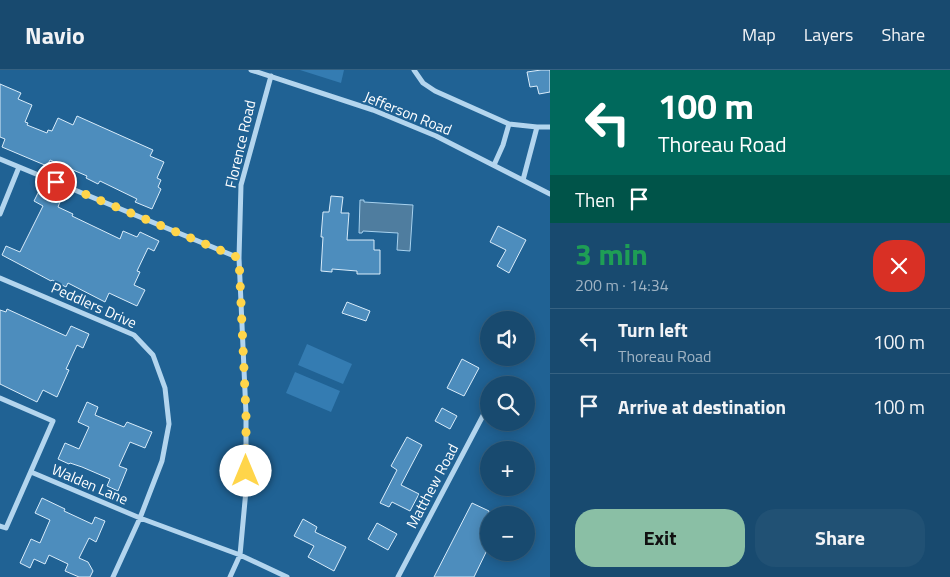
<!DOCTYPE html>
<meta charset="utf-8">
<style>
:root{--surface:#184a6f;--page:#215174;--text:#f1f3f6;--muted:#9fb3c3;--line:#366282;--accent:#8abfa5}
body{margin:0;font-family:"Titillium Web",sans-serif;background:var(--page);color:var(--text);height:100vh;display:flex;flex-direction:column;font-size:19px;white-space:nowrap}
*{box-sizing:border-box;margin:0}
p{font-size:16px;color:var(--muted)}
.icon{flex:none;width:28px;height:28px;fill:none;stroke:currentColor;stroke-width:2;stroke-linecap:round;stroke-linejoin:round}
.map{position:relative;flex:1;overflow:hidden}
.panel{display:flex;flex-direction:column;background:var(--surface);width:400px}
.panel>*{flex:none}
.banner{background:#00695c;color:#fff;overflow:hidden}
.fabs{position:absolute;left:480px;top:241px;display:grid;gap:10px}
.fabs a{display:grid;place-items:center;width:55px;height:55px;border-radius:50%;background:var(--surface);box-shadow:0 2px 12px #0003,0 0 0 1px var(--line);font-size:25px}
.pin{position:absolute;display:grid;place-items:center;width:42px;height:42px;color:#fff;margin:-21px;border:2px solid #fff;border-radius:50%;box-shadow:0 1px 5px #0007}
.me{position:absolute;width:55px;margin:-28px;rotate:0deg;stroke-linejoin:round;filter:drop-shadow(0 0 4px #0008)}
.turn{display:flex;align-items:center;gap:18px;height:105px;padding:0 25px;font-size:22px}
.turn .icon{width:65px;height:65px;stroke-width:2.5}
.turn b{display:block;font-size:35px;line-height:42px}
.then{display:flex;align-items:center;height:48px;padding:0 25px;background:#0003;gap:10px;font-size:19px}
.round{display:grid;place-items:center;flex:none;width:52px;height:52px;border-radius:20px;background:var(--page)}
.head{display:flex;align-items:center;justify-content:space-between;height:85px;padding:0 25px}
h1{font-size:30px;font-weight:700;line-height:38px;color:#1e9e55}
.action{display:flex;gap:10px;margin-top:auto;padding:10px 25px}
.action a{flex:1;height:58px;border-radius:20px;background:var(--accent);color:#111;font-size:20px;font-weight:700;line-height:58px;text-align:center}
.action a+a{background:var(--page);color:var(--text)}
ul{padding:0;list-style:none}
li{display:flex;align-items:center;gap:15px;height:65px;padding:0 25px;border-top:1px solid var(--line)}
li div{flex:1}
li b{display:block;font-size:19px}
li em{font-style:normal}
header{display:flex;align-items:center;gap:30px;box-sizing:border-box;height:70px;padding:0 25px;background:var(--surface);border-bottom:1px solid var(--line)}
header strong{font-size:24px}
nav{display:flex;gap:28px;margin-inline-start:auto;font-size:18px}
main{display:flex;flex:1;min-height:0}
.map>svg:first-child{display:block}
</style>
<header>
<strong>Navio</strong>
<nav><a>Map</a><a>Layers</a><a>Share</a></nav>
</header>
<main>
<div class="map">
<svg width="550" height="507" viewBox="0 0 550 507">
<rect width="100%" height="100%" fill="#206294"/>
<!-- green -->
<path fill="#347cb2" d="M300 0H344L341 13Z
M307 274 352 294 343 314 298 295Z
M295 302 340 321 331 342 286 323Z"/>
<!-- water -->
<path fill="#4f7d9f" stroke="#a7d2ef" d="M360 130H364V132L413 135 410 181 397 180 398 163 363 161 362 163H359Z"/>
<!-- building -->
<path fill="#4d8dbd" stroke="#d9ecfa" d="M541 0H550V22L539 24 537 16 530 17 527 2Z
M0 14 21 23 18 29 32 35 25 52 28 53 27 55 47 63 48 60 52 61 58 48 73 55 77 46 153 80 150 86 164 92 157 108 161 110 158 117 161 119 152 139 135 132 137 129 100 111 98 114 86 108 87 106 50 90 47 96 2 77 5 69 0 67Z
M40 119 61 129 58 137 73 144 72 146 120 169 123 161 137 167 140 162 159 171 154 181 148 178 137 201 140 202 134 215 145 220 137 236 109 223 105 232 68 213 66 217 52 210 51 211 2 185 6 176 20 182 43 136 34 131Z
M331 126 343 127 341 143H349L347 170H374V180H380V204H357V201L332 199V202L321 201 323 167H321L323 142H329Z
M498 156 526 170 509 203 497 196 506 180 490 172Z
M347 232 370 241 366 251 342 243Z
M7 239 66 266 71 256 89 264 83 278 77 275 66 299 69 300 57 327 43 320 37 332 0 314V240L6 242Z
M462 289 479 298 464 326 447 318Z
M87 332 98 337 95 345 124 357 127 352 152 362 145 378 130 372 119 396 127 399 118 421 107 416 110 409 82 397 70 393 69 394 58 389 65 373 79 379 89 357 78 352Z
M442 338 457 346 450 359 435 351Z
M407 367 422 375 401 415 419 424 410 441 392 432 389 437 380 433 397 400 391 396Z
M42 428 65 439 64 441 92 454 95 447 105 451 96 472 89 468 79 488 88 492 93 501 90 507H79L65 501 68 494 49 485 45 494 34 489 30 498 20 493 31 469 40 473 50 450 35 443Z
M472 433 489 441V476L474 507H434Z
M303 449 317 457 315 462 346 477 334 501 308 487 314 476 294 466Z
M377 453 397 464 388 480 368 469Z"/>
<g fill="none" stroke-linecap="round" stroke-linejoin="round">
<!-- street -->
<path stroke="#b3d5ee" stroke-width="5" d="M251 0 373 40 436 66 550 124
M414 0 423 13 435 21 509 54 537 57
M0 89 239 188
M494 95 503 75 509 54
M523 110 537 57H550
M0 144 19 97
M0 208 134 265 153 285 165 318 169 354 162 391 140 448 113 507
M0 328 53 351 6 458 0 456
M31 402 140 448 240 485 287 507
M230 507 240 485 246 420V344L239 188 241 115 271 6
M398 507 487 338"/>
</g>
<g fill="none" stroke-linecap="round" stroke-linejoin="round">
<!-- route -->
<path stroke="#ffd54a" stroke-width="9" stroke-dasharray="0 16.2" d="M56 112 239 188 246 344V401"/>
</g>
<g text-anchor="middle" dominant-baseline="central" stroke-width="4" stroke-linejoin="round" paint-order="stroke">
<!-- street labels -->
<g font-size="15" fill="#fff" stroke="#206294">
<text transform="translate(408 43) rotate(22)">Jefferson Road</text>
<text transform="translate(240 74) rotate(-77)">Florence Road</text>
<text transform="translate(94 235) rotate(24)">Peddlers Drive</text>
<text transform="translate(90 414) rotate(23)">Walden Lane</text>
<text transform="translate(432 416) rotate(-62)">Matthew Road</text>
</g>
</g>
</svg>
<div class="fabs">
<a><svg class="icon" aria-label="sound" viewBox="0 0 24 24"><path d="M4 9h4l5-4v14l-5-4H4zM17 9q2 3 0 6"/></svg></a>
<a><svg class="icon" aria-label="search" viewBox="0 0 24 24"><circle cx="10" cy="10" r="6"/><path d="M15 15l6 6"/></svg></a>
<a>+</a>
<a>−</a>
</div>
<div class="pin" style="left:56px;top:112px;background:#d93025"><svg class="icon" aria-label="arrive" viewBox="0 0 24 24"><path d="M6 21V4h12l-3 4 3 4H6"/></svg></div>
<svg class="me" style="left:246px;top:401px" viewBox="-20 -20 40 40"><circle r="19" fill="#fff"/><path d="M0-13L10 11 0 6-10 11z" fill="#ffd54a"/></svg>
</div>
<section class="panel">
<div class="banner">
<div class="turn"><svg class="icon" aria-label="left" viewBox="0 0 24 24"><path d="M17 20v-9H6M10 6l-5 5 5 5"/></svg><div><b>100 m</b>Thoreau Road</div></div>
<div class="then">Then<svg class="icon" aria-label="arrive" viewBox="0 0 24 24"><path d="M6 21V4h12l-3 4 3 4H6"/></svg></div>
</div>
<div class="head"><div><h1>3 min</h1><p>200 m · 14:34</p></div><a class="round" style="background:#d93025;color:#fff"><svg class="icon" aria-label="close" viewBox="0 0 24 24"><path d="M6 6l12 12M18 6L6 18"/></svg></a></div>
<ul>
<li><svg class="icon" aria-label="left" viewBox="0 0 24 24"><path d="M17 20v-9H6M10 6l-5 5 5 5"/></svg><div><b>Turn left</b><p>Thoreau Road</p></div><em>100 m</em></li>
<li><svg class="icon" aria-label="arrive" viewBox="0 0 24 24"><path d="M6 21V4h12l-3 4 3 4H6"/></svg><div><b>Arrive at destination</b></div><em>100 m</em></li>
</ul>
<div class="action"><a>Exit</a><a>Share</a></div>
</section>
</main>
